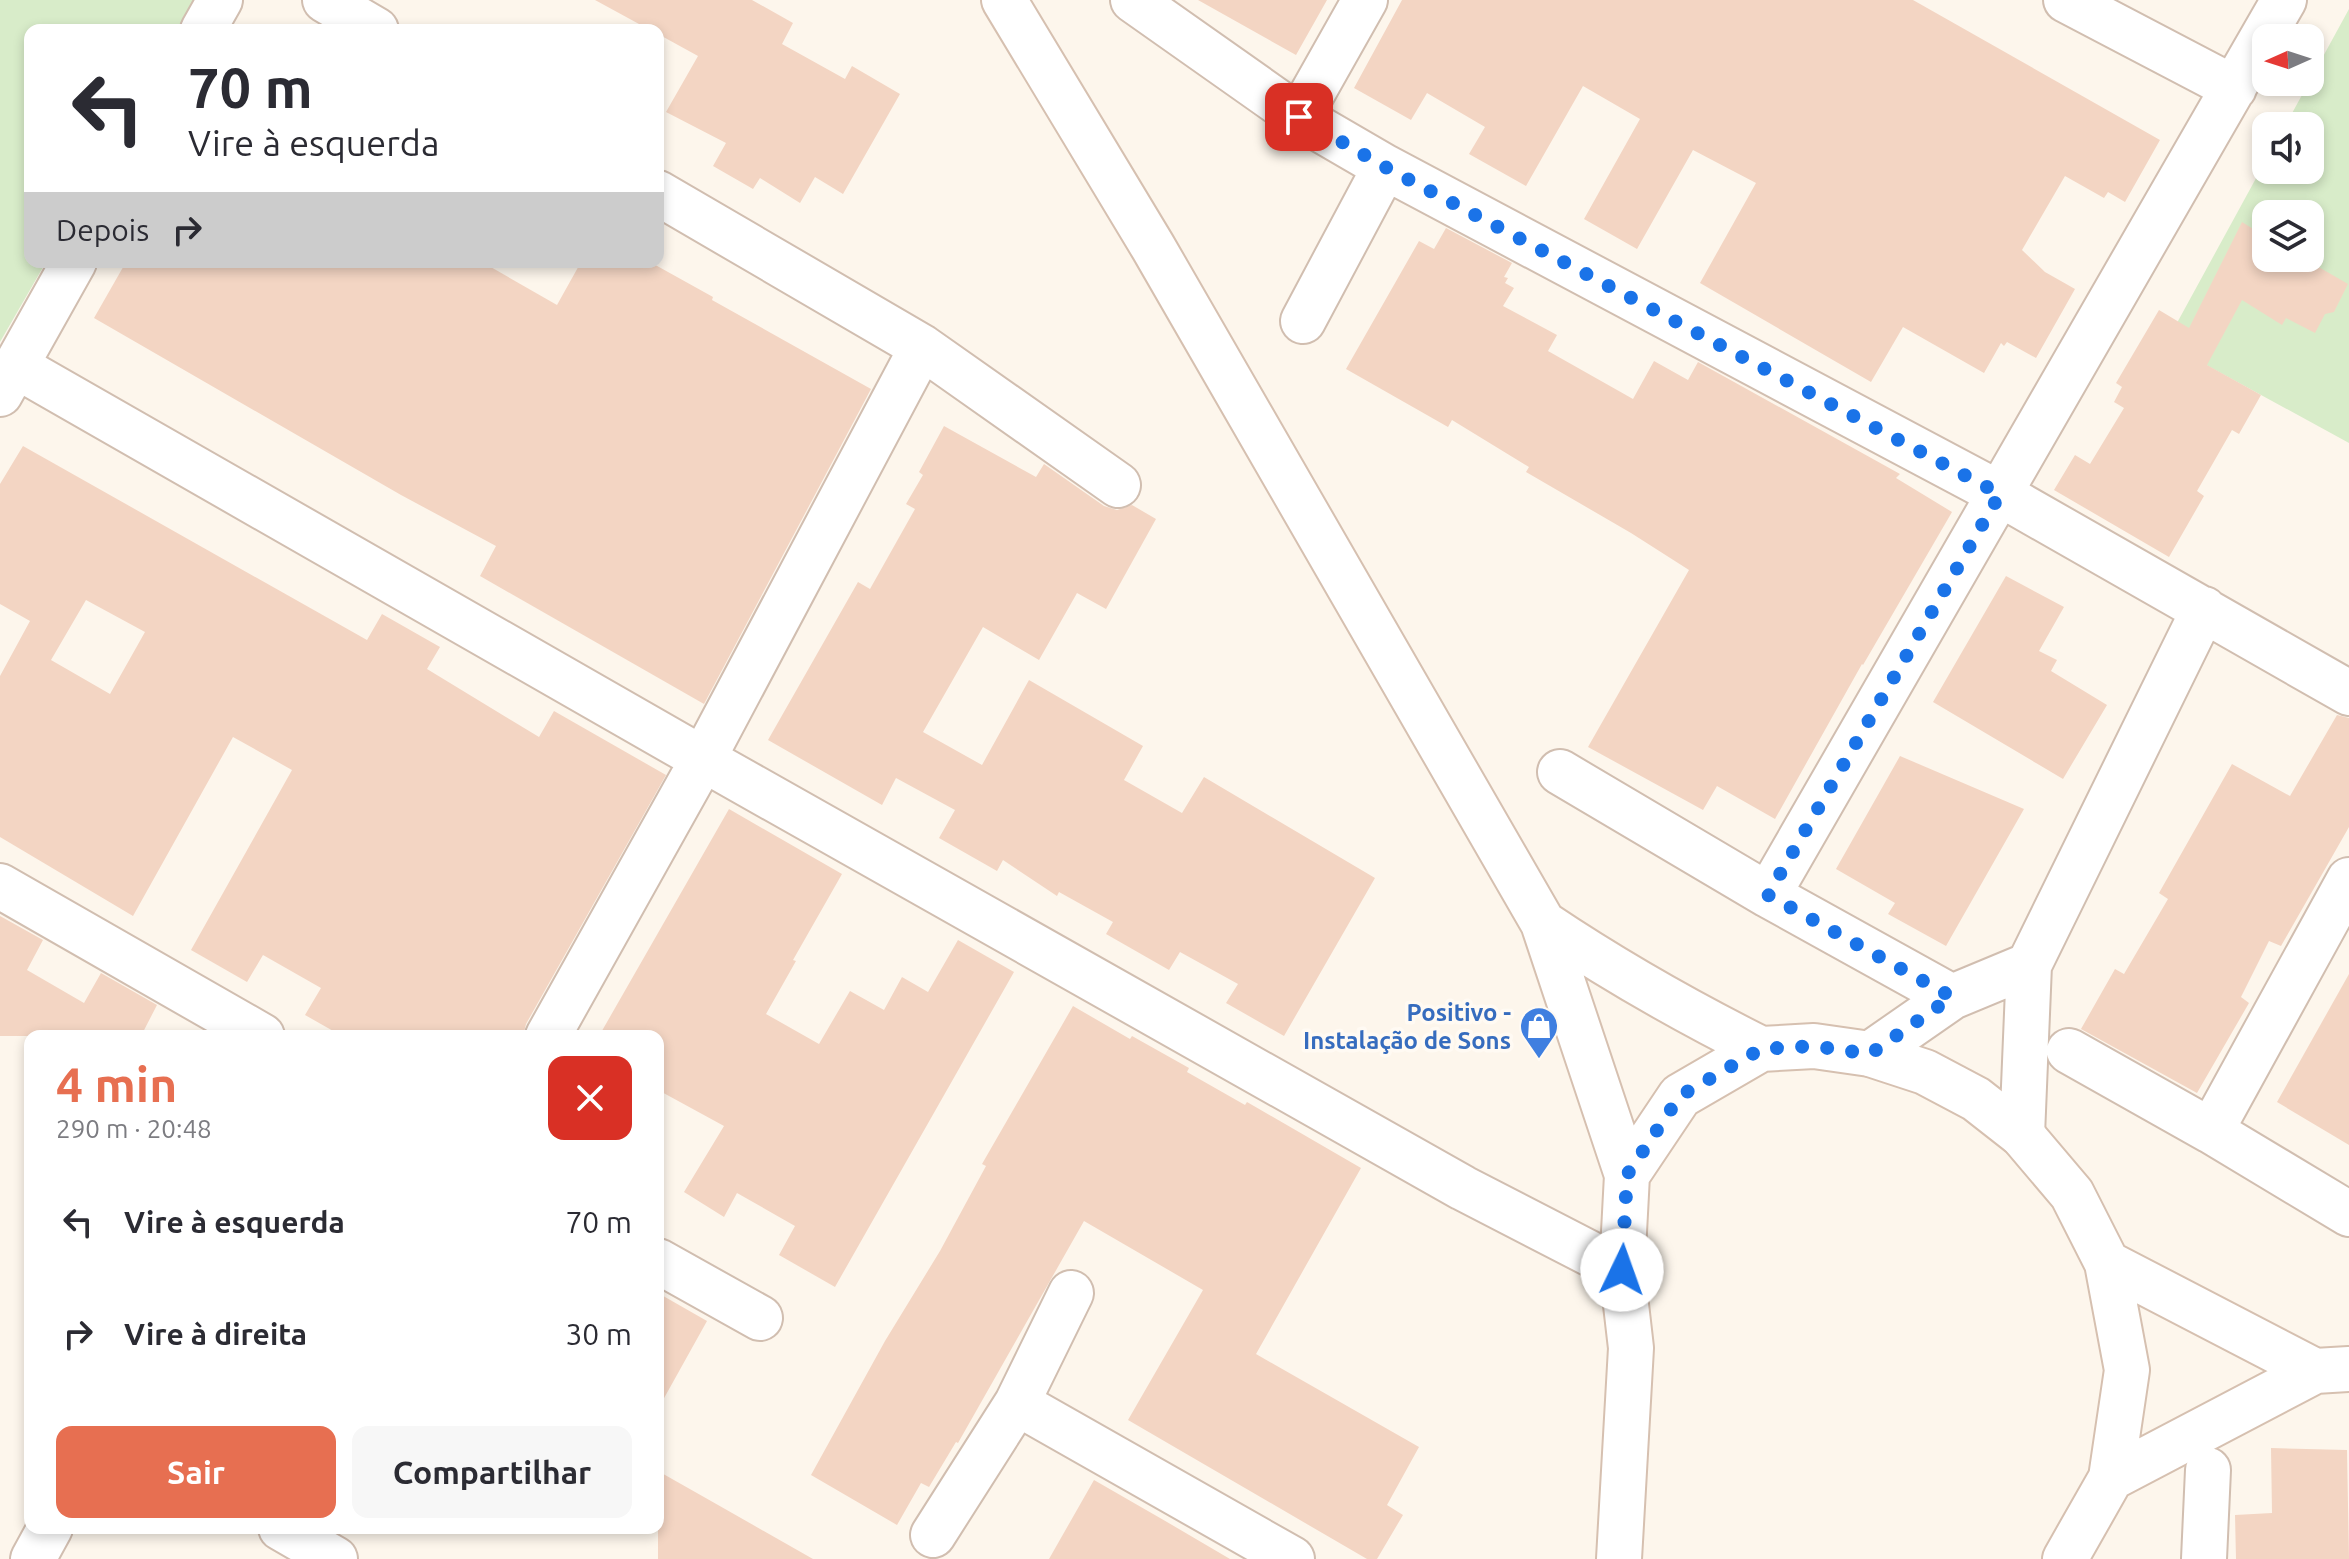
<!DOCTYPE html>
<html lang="pt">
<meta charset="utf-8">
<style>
:root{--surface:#fff;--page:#f7f7f7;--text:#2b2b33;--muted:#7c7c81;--accent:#e76f51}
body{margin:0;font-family:Ubuntu,sans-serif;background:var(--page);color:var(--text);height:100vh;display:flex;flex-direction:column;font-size:30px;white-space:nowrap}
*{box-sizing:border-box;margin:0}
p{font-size:26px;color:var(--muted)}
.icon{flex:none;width:44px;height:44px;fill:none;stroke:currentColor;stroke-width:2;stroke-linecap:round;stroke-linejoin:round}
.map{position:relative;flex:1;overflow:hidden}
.panel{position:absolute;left:24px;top:1030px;width:640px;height:504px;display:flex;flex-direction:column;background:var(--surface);border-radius:16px;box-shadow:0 4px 12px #0003}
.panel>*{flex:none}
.hud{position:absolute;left:24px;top:24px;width:640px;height:244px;border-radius:16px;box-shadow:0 4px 12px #0003;background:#fff;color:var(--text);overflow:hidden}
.needle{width:52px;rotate:267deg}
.buttons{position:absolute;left:2252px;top:24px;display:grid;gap:16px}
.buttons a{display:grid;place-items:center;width:72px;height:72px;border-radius:16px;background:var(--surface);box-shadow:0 4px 12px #0003;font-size:40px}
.pin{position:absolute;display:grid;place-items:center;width:68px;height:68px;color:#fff;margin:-34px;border-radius:16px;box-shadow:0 4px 12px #0006}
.me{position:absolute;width:88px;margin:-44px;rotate:3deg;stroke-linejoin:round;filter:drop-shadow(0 0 6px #0008)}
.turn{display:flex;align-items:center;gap:28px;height:168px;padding:0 32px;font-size:36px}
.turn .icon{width:104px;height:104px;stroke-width:2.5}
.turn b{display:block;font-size:56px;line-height:68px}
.then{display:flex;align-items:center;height:76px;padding:0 32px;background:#0003;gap:16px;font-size:30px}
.round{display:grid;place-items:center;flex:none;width:84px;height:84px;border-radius:16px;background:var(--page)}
.overview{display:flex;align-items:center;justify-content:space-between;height:136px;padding:0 32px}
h1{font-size:48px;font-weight:700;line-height:60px;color:var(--accent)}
.cta{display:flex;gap:16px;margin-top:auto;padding:16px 32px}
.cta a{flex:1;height:92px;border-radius:16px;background:var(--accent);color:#fff;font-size:32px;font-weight:700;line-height:92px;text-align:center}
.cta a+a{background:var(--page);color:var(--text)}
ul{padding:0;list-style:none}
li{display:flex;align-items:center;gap:24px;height:112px;padding:0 32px}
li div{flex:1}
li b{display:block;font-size:30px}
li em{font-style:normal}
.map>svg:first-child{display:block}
</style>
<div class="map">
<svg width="2349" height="1559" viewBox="0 0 2349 1559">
<rect width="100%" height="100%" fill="#fdf6ec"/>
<!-- green -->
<path fill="#d8ecc9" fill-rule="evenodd" d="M0 0H205L187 30H30V262H46L0 342Z
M2349 9V443L2166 343 2266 160V170H2310V126H2285ZM2266 214H2310V258H2266Z"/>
<!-- building -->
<path fill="#f3d5c3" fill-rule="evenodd" d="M595 0H752L793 23 782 44 845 79 852 66 900 94 843 194 815 177 800 203 760 178 753 189 713 166 726 143 666 112 698 56 658 34V30H650Z
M1198 0H1327L1296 55Z
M1402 0H1913L2160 140 2125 202 2108 192 2104 198 2065 176 2022 250 2045 272 2075 289 2036 358 2007 342 2004 346 2001 343 1984 373 1903 327 1871 382 1700 283 1756 183 1693 150 1637 249 1584 219 1640 119 1583 86 1526 186 1469 154 1485 127 1427 93 1411 120 1354 88Z
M2242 222 2266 237V258H2303L2348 284 2334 312 2325 314 2315 333 2286 318 2282 325 2242 300 2207 365 2261 395 2239 434 2232 430 2197 491 2204 496 2169 557 2054 490 2075 455 2090 464 2124 408 2114 402 2122 387 2116 383 2159 310 2189 328Z
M1446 228 1512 263 1504 277 1508 278 1505 283 1514 288 1503 306 1557 335 1548 351 1633 399 1654 361 1688 380 1698 362 1900 474 1896 478 1952 512 1863 665 1862 664 1775 819 1717 786 1703 810 1588 747 1689 570 1631 533 1526 472 1529 467 1452 420 1448 427 1346 369 1419 241 1434 249Z
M126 262H482L557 305 581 262H650L713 297 712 300 871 389 704 704 480 576 496 546 401 495 94 318Z
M944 426 1036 477 1044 464 1104 506 1117 510 1132 505 1156 519 1106 609 1077 593 1039 660 983 627 923 732 982 765 1029 680 1143 746 1124 780 1182 813 1204 777 1375 878 1284 1036 1226 1003 1238 984 1180 952 1169 970 1106 934 1113 922 1059 892 1057 896 1003 860 997 871 939 838 955 810 896 778 882 805 768 740 858 582 870 589 915 509 906 504 923 475 919 472Z
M23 446 367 640 382 614 440 647 427 669 539 737 554 711 666 775 526 1024 523 1036H342L305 1015 321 988 263 955 247 982 191 950 292 770 233 737 133 916 0 837V676L30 621 0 604V484ZM86 600 145 632 110 694 51 660Z
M2006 576 2064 607 2039 651 2057 660 2051 671 2107 705 2063 779 1933 702Z
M2337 715 2349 718V827L2281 946 2269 941 2241 997 2249 1003 2197 1093 2081 1029 2115 969 2124 974 2168 899 2159 893 2232 764 2290 796Z
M1900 756 2024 809 1946 946 1888 914 1895 903 1836 869Z
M729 809 842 874 793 960 796 961 766 1014 819 1044 850 991 884 1010 902 977 928 992 958 940 1014 972 835 1287 779 1255 795 1226 737 1193 724 1217 684 1192 724 1126 658 1090V1036H599Z
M0 916 43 940 27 970 84 1003 101 973 157 1005 141 1036H0Z
M2349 974V1145L2277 1102Z
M1073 1006 1130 1039 1132 1036 1189 1068 1187 1072 1245 1105 1247 1102 1361 1168 1256 1354 1419 1447 1387 1505 1403 1515 1377 1559H1367L1128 1420 1203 1290 1084 1221 958 1443 956 1442 929 1487 921 1483 897 1525 811 1475 885 1341 940 1251 986 1166 982 1164Z
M658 1293 707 1321 658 1409Z
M2271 1448 2347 1450 2349 1559H2236L2235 1515 2272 1513Z
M658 1471 711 1501 813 1559H658Z
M1094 1480 1167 1522 1230 1559H1049Z"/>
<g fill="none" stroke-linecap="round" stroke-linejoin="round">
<defs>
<path id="street" d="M325 0 376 30
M1133 0 1299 117 1385 167 2000 494 2349 693
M2066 0 2234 88
M203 30 220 0
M1299 117 1365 0
M658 193 922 347 1118 485
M1303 321 1385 167
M16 366 703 759 1463 1188 1622 1270
M0 394 74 262
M1560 772 1768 895 1952 997
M0 886 262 1036
M1768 895 2284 0
M548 1036 703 759 922 347
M2069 1051 2211 1131 2349 1214
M1870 1054 1952 997 2029 965
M2211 1131 2349 880
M2022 1135 2029 965 2204 609
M658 1261 760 1318
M1071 1293 1017 1403 1292 1559
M281 1528 335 1559
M933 1535 1017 1403
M33 1559 50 1528
M2204 1559 2208 1470"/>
<path id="secondary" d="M1004 0 1153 247 1543 923 1627 1175
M1543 923C1613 970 1685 1011 1761 1049
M2107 1263 2315 1371
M2111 1478 2315 1371 2349 1369
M1619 1559 1631 1348 1622 1270 1627 1175 1680 1096 1761 1049 1814 1046 1870 1054 1925 1072 1976 1099 2022 1135 2072 1194 2107 1263 2127 1370 2111 1478 2065 1559"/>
</defs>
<!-- street casing -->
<use href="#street" stroke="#d1beb0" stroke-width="48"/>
<!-- secondary casing -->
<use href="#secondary" stroke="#d6c0b0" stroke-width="48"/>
<!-- street -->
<use href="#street" stroke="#fff" stroke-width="44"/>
<!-- secondary -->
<use href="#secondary" stroke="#fff" stroke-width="44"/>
</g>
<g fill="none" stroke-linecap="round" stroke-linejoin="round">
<!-- route -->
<path stroke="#1a73e8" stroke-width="14" stroke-dasharray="0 25.2" d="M1299 117 1385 167 2000 494 1768 895 1952 997 1870 1054 1814 1046 1761 1049 1680 1096 1627 1175 1622 1270"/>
</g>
<!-- icons -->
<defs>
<symbol id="shop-pin" viewBox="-11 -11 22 30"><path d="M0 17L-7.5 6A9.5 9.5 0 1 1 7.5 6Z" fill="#3f7fe0" stroke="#fffaf3"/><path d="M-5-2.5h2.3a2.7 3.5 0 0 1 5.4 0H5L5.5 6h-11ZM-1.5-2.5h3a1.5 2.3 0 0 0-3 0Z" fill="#fff"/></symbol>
</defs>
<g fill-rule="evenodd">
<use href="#shop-pin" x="1517" y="1004" width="44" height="60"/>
</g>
<g text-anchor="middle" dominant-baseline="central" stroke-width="7" stroke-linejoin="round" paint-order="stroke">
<!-- shop labels -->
<g font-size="24" font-weight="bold" fill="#366cbe" stroke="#fffaf3" text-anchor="end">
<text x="1511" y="1012">Positivo -<tspan x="1511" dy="28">Instalação de Sons</tspan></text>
</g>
</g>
</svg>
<div class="buttons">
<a><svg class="needle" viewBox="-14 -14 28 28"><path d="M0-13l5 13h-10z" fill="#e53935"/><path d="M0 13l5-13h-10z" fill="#7c7c81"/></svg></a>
<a><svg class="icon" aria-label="sound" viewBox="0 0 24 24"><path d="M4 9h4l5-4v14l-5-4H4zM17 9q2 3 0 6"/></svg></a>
<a><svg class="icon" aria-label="layers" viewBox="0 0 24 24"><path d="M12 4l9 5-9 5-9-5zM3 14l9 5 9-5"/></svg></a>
</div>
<div class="pin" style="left:1299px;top:117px;background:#d93025"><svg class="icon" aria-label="arrive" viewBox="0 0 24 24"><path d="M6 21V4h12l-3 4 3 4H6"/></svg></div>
<svg class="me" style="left:1622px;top:1270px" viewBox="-20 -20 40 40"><circle r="19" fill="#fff"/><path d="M0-13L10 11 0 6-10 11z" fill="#1a73e8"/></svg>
<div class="hud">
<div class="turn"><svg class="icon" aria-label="left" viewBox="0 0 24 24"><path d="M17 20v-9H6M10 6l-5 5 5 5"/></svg><div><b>70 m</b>Vire à esquerda</div></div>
<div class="then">Depois<svg class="icon" aria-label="right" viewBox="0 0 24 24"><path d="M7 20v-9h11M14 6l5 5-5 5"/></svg></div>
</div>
<section class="panel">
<div class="overview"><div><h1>4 min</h1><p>290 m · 20:48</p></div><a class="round" style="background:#d93025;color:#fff"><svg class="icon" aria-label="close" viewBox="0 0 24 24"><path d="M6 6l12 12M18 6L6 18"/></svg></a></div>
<ul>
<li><svg class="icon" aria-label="left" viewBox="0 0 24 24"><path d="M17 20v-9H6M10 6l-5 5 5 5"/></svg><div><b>Vire à esquerda</b></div><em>70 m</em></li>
<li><svg class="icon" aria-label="right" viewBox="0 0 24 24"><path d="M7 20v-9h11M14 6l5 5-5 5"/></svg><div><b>Vire à direita</b></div><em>30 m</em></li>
</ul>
<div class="cta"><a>Sair</a><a>Compartilhar</a></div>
</section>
</div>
